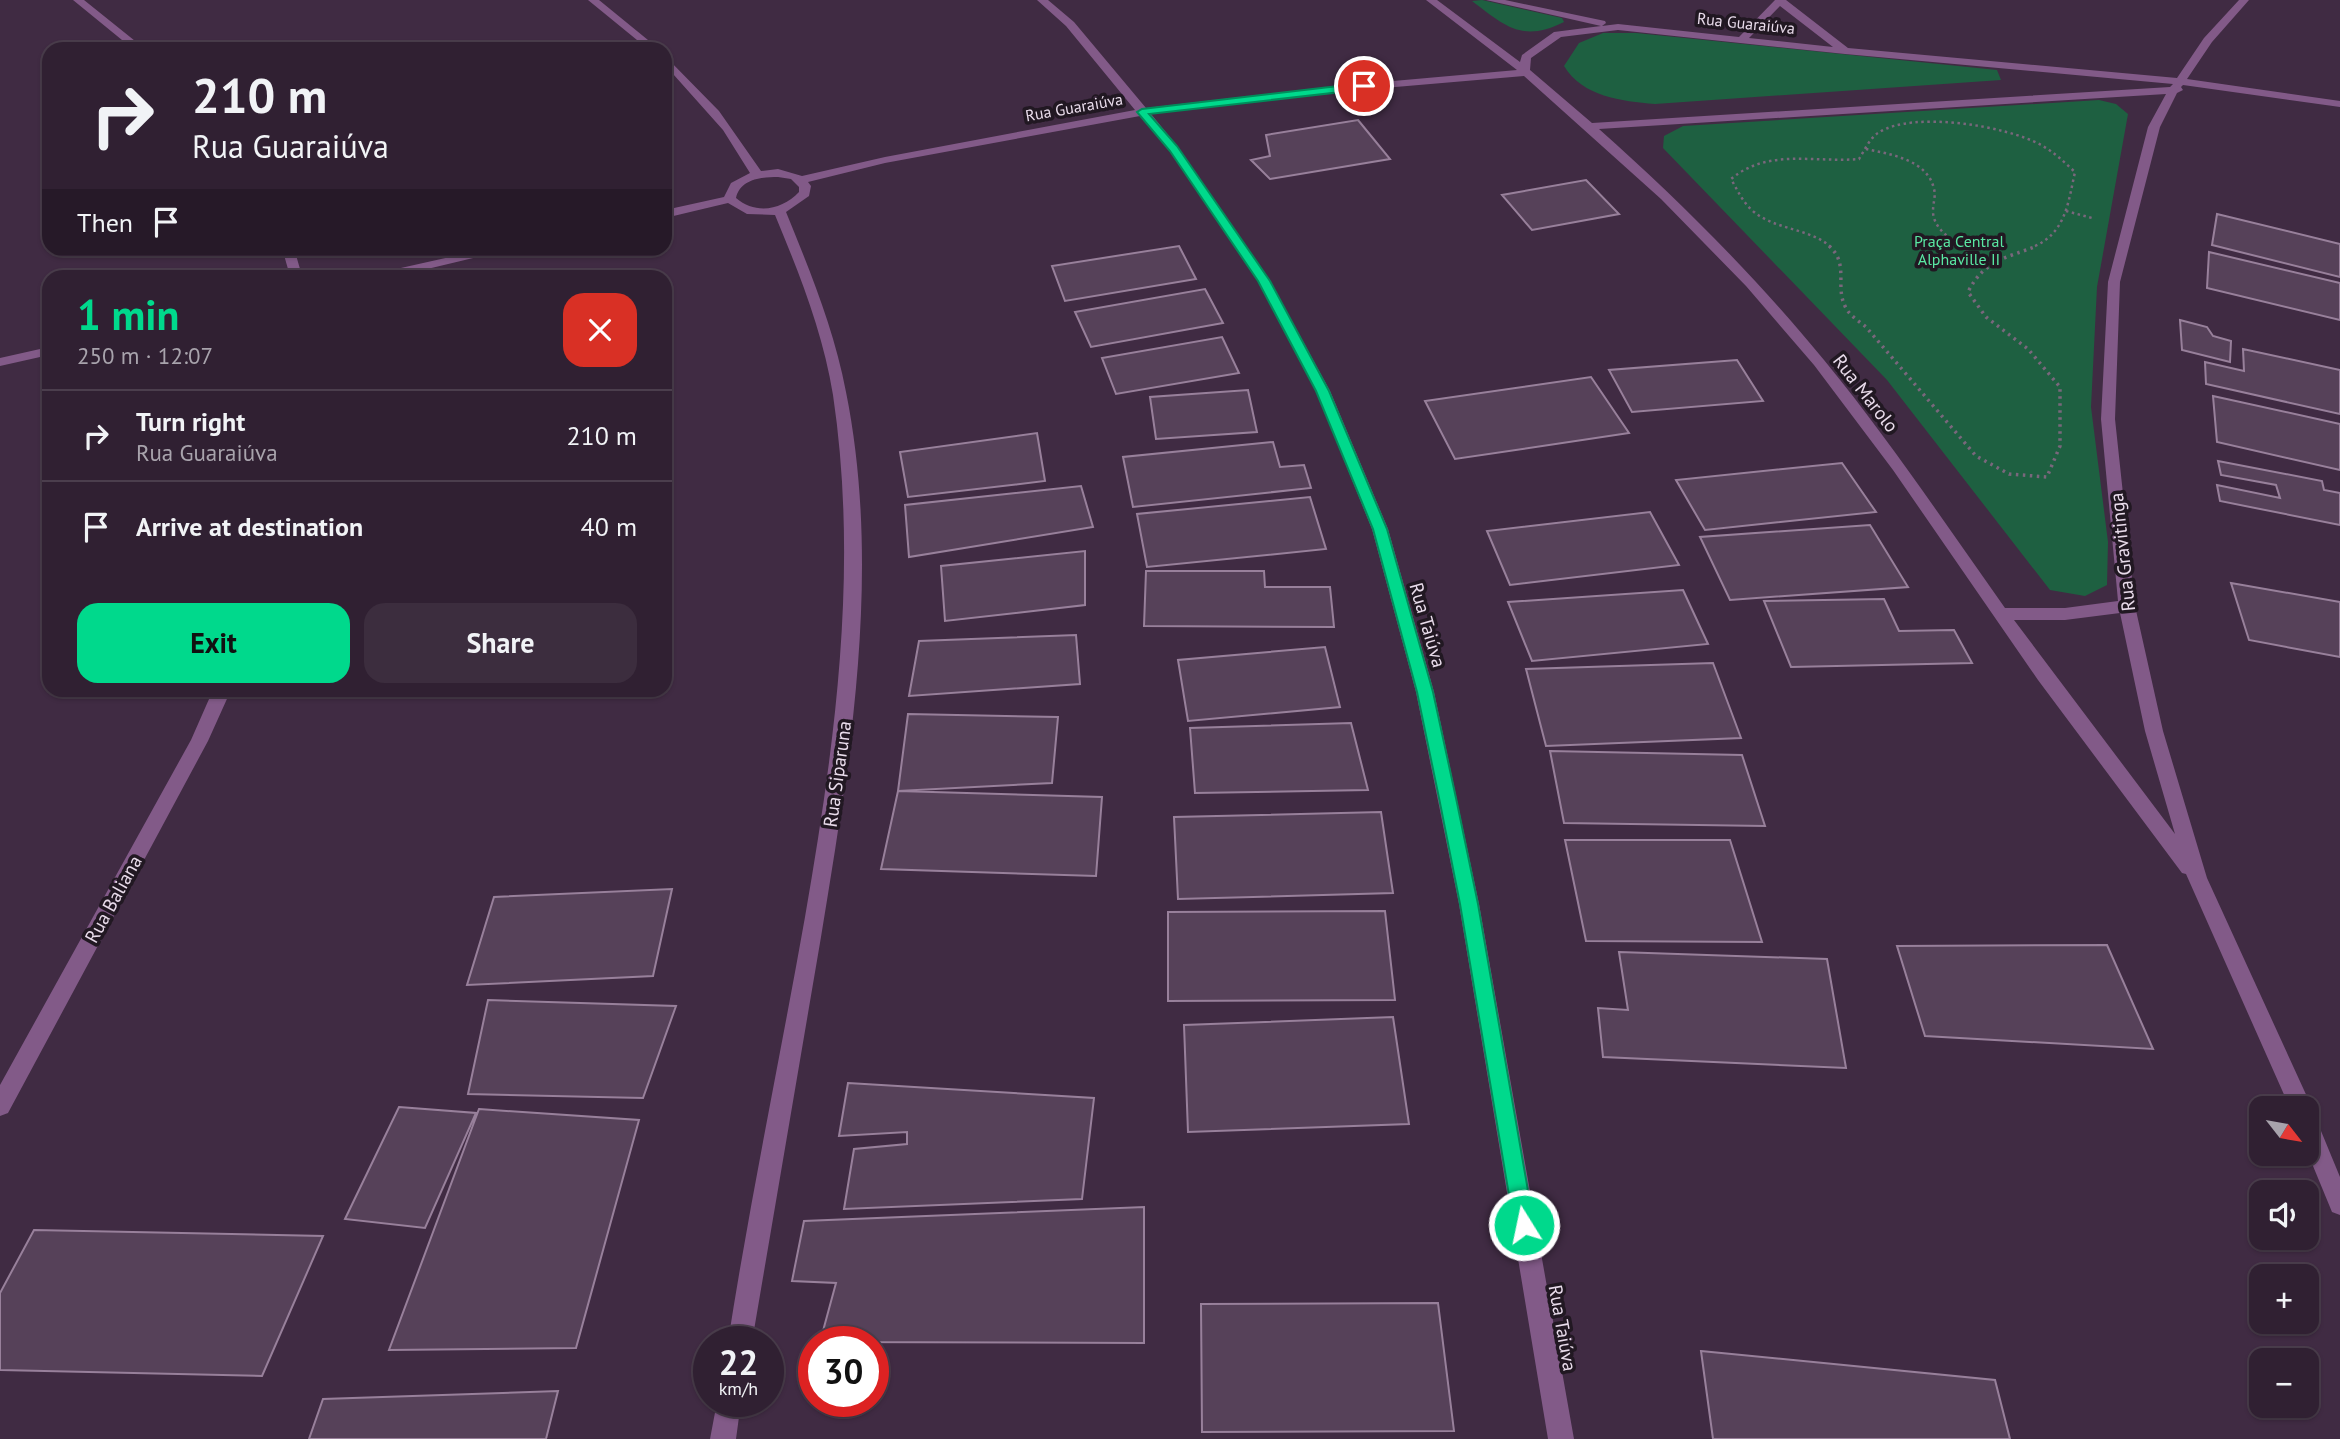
<!DOCTYPE html>
<meta charset="utf-8">
<style>
:root{--surface:#302032;--page:#3c2d3e;--text:#f1f3f6;--muted:#a8a3ac;--line:#4b3e4d;--accent:#00d98c}
body{margin:0;font-family:"PT Sans",sans-serif;background:var(--page);color:var(--text);height:100vh;display:flex;flex-direction:column;font-size:26px;white-space:nowrap}
*{box-sizing:border-box;margin:0}
p{font-size:23px;color:var(--muted)}
.icon{flex:none;width:38px;height:38px;fill:none;stroke:currentColor;stroke-width:2;stroke-linecap:round;stroke-linejoin:round}
.map{position:relative;flex:1;overflow:hidden}
.drawer{position:absolute;left:42px;top:270px;width:630px;height:427px;display:flex;flex-direction:column;background:var(--surface);border-radius:21px;box-shadow:0 2px 5px #0004,0 0 0 2px var(--line)}
.drawer>*{flex:none}
.top-card{position:absolute;left:42px;top:42px;width:630px;height:214px;border-radius:21px;box-shadow:0 2px 5px #0004,0 0 0 2px var(--line);background:#302032;color:var(--text);overflow:hidden}
.needle{width:46px;rotate:121deg}
.fabs{position:absolute;left:2249px;top:1096px;display:grid;gap:14px}
.fabs a{display:grid;place-items:center;width:70px;height:70px;border-radius:14px;background:var(--surface);box-shadow:0 2px 5px #0004,0 0 0 2px var(--line);font-size:35px}
.speed{position:absolute;left:693px;top:1326px;display:flex;gap:14px;font-size:35px;font-weight:700;text-align:center}
.speed>*{display:grid;place-content:center;width:91px;height:91px;border-radius:50%;background:var(--surface);box-shadow:0 2px 5px #0004,0 0 0 2px var(--line);line-height:1}
.speed small{font-size:18px;font-weight:400}
.speed .limit{border:10px solid #d22;background:#fff;color:#111}
.pin{position:absolute;display:grid;place-items:center;width:60px;height:60px;color:#fff;margin:-30px;border:4px solid #fff;border-radius:50%;box-shadow:0 2px 7px #0007}
.me{position:absolute;width:77px;margin:-38px;rotate:350deg;stroke-linejoin:round;filter:drop-shadow(0 0 5px #0008)}
.turn{display:flex;align-items:center;gap:24px;height:147px;padding:0 35px;font-size:32px}
.turn .icon{width:91px;height:91px;stroke-width:2.5}
.turn b{display:block;font-size:49px;line-height:60px}
.then{display:flex;align-items:center;height:66px;padding:0 35px;background:#0003;gap:14px;font-size:26px}
.round{display:grid;place-items:center;flex:none;width:74px;height:74px;border-radius:21px;background:var(--page)}
.headline{display:flex;align-items:center;justify-content:space-between;height:119px;padding:0 35px}
h1{font-size:42px;font-weight:700;line-height:52px;color:var(--accent)}
.button{display:flex;gap:14px;margin-top:auto;padding:14px 35px}
.button a{flex:1;height:80px;border-radius:21px;background:var(--accent);color:#111;font-size:28px;font-weight:700;line-height:80px;text-align:center}
.button a+a{background:var(--page);color:var(--text)}
ul{padding:0;list-style:none}
li{display:flex;align-items:center;gap:21px;height:91px;padding:0 35px;border-top:2px solid var(--line)}
li div{flex:1}
li b{display:block;font-size:26px}
li em{font-style:normal}
.map>svg:first-child{display:block}
</style>
<div class="map">
<svg width="2340" height="1439" viewBox="0 0 2340 1439">
<rect width="100%" height="100%" fill="#402b43"/>
<!-- green -->
<path fill="#1e6041" d="M1482 0 1562 18 1564 22C1522 43 1505 26 1472 1Z
M1603 33H1636L1997 70 2001 80 1655 104C1621 101 1583 97 1564 66L1579 43Z
M2099 100 2116 104 2128 114 2097 287 2091 407 2108 542 2107 585 2085 596 2050 590 1887 380 1663 148 1664 136 1683 126Z"/>
<!-- building -->
<path fill="#564159" stroke="#98809b" stroke-width="2" d="M1358 120 1390 159 1270 179 1251 160 1270 156 1266 135Z
M1586 180 1619 214 1532 230 1502 195Z
M2217 214 2340 244V277L2212 245Z
M1179 246 1196 279 1065 301 1052 266Z
M2209 252 2340 283V320L2207 288Z
M1205 289 1223 323 1091 347 1075 312Z
M2180 320 2207 327 2213 336 2231 341 2230 362 2182 350Z
M1222 337 1239 373 1116 394 1102 358Z
M2243 349 2340 370V414L2206 384 2205 362 2244 371Z
M1737 360 1763 401 1632 412 1609 370Z
M1591 377 1629 433 1455 459 1425 401Z
M1248 390 1257 432 1156 439 1150 397Z
M2213 396 2340 424V470L2217 442Z
M1037 433 1045 481 908 497 900 452Z
M1273 442 1280 467 1304 465 1311 488 1133 507 1123 457Z
M2218 461 2322 481 2324 490 2340 493V525L2220 501 2217 485 2280 498 2276 485 2221 475Z
M1842 463 1876 512 1705 530 1676 480Z
M1081 486 1093 527 909 557 905 505Z
M1310 497 1326 549 1147 567 1137 514Z
M1650 512 1679 565 1510 585 1487 531Z
M1870 525 1908 587 1730 600 1700 537Z
M1085 551V605L945 621 941 566Z
M1146 571H1264L1265 587H1330L1334 627 1144 626Z
M2231 583 2340 602V657L2249 640Z
M1683 590 1708 644 1532 661 1508 602Z
M1884 599 1899 631 1954 630 1972 663 1791 667 1764 601Z
M1076 635 1080 684 909 696 919 641Z
M1325 647 1340 707 1188 721 1178 660Z
M1713 663 1741 738 1546 746 1526 669Z
M908 714 1058 717 1052 783 898 791Z
M1351 723 1368 790 1195 793 1190 728Z
M1550 751 1742 755 1765 826 1564 823Z
M898 791 1102 797 1096 876 881 869Z
M1381 812 1393 893 1178 899 1174 817Z
M1565 840H1730L1762 942 1586 941Z
M672 889 653 976 467 985 494 897Z
M1385 911 1395 1000 1168 1001V912Z
M2107 945 2153 1049 1925 1036 1897 946Z
M1619 952 1827 959 1846 1068 1603 1057 1598 1008 1628 1010Z
M488 1000 676 1006 643 1098 468 1094Z
M1393 1017 1409 1124 1188 1132 1184 1025Z
M848 1083 1094 1098 1082 1199 844 1209 854 1149 907 1144V1132L839 1136Z
M399 1107 476 1113 425 1228 345 1219Z
M479 1109 639 1120 576 1348 389 1350Z
M1144 1207V1343L820 1342 836 1283 792 1281 804 1221Z
M34 1230 323 1236 262 1376 0 1370V1293Z
M1438 1303 1454 1431 1202 1432 1201 1304Z
M1701 1351 1995 1380 2010 1439H1713Z
M558 1391 546 1439H309L323 1399Z"/>
<g fill="none" stroke-linecap="round" stroke-linejoin="round">
<!-- path-far1 -->
<path stroke="#79677c" stroke-width="2.5" stroke-dasharray="2.5 3.5" stroke-linecap="butt" d="M1866 149C1890 154 1928 160 1934 189 1936 196 1933 203 1933 211 1933 228 1950 239 1963 247
M2066 211 2092 218
M1831 247C1809 228 1776 230 1754 212 1743 203 1738 191 1731 179 1768 148 1815 163 1859 159 1864 151 1870 138 1878 133 1912 110 2007 126 2041 145 2054 152 2064 162 2075 172 2068 203 2066 233 2033 247"/>
<!-- path -->
<path stroke="#79677c" stroke-width="3.5" stroke-dasharray="2.5 4.5" stroke-linecap="butt" d="M1829 246C1850 264 1834 287 1846 308 1850 316 1859 321 1866 327L1976 456 2009 474 2047 477 2060 446V387L2028 349 1986 317 1968 292C1984 260 2006 258 2037 246
M1960 246 1991 262"/>
<!-- minor -->
<path fill="#825a88" fill-rule="evenodd" d="M73 0H84L145 49H133Z
M588 0H599L659 49H648Z
M1037 0H1048L1074 22 1146 108 1337 86 1517 70 1426 0H1437L1520 62 1522 55 1554 32 1601 26 1486 0H1505L1605 21 1606 23 1602 26 1618 24 1739 37 1775 0H1786L1848 48 2177 78 2204 38 2239 0H2249L2212 42 2187 79 2340 101V107L2183 85 2181 87 2183 90 2177 93 2160 127 2120 282 2115 419 2135 606 2163 731 2207 878 2309 1101 2312 1108 2310 1112 2314 1114 2340 1177V1215L2332 1212 2306 1149V1108H2290L2186 874 2182 873 2038 680 1893 470 1814 365 1746 286 1661 199 1524 76 1337 92 1151 114 1177 146 1270 281 1330 391 1388 529 1434 692 1479 904 1574 1439H1548L1459 904 1416 692 1372 529 1316 391 1258 281 1169 150 1140 116 885 163 808 182 811 186 809 196 786 212C810 271 834 329 846 392 882 571 850 760 821 937 798 1072 775 1207 752 1342H728C750 1200 780 1058 805 917 835 744 859 570 833 395 823 332 799 273 775 215L747 214 728 203 665 218V210L724 197 731 183 750 173 723 130 665 65V56L719 111 761 171 778 169 802 176 885 157 1135 110 1066 26ZM1780 6 1833 47 1749 38ZM1618 30 1845 54 2173 84 2170 87 1592 123 1530 70 1531 58 1561 37ZM2166 94 2148 127 2108 282 2101 419 2118 601 2065 608H2005C1946 525 1889 439 1824 360 1756 277 1679 200 1599 129ZM778 177 791 179 799 187V192C782 210 756 215 736 198 740 179 761 177 778 177ZM2120 613 2145 731 2175 834 2014 620H2065Z
M282 248H294L302 276H290Z
M490 248H515L398 276H377L383 272Z
M49 347V355L0 366V358Z
M213 690H231L208 741 8 1113 0 1116V1085L191 740Z
M717 1402H741L736 1439H710Z"/>
</g>
<!-- route -->
<path fill="#00d98c" stroke="#008d5b" stroke-width="2" d="M1364 83 1367 84V89L1149 114 1177 146 1270 281 1329 391 1387 529 1433 692 1456 798 1478 904 1534 1225 1531 1233 1524 1236 1517 1233 1514 1225 1460 904 1439 798 1417 692 1373 529 1316 391 1258 281 1170 151 1137 112 1142 109Z"/>
<g text-anchor="middle" dominant-baseline="central" stroke-width="7" stroke-linejoin="round" paint-order="stroke">
<!-- far-street labels -->
<g font-size="16" fill="#e9dceb" stroke="#211822">
<text transform="translate(1746 23) rotate(6)">Rua Guaraiúva</text>
<text transform="translate(1074 107) rotate(-10)">Rua Guaraiúva</text>
</g>
<!-- far-park labels -->
<g font-size="16" fill="#5ae8a3" stroke="#211822">
<text x="1959" y="241">Praça Central<tspan x="1959" dy="18">Alphaville II</tspan></text>
</g>
<!-- street labels -->
<g font-size="19" fill="#e9dceb" stroke="#211822">
<text transform="translate(1866 393) rotate(52)">Rua Marolo</text>
<text transform="translate(2122 552) rotate(-96)">Rua Gravitinga</text>
<text transform="translate(1428 625) rotate(74)">Rua Taiúva</text>
<text transform="translate(837 774) rotate(-82)">Rua Siparuna</text>
<text transform="translate(113 899) rotate(-61)">Rua Baliana</text>
<text transform="translate(1563 1328) rotate(80)">Rua Taiúva</text>
</g>
</g>
</svg>
<div class="fabs">
<a><svg class="needle" viewBox="-14 -14 28 28"><path d="M0-13l5 13h-10z" fill="#e53935"/><path d="M0 13l5-13h-10z" fill="#a8a3ac"/></svg></a>
<a><svg class="icon" aria-label="sound" viewBox="0 0 24 24"><path d="M4 9h4l5-4v14l-5-4H4zM17 9q2 3 0 6"/></svg></a>
<a>+</a>
<a>−</a>
</div>
<div class="speed"><div>22<small>km/h</small></div><div class="limit">30</div></div>
<div class="pin" style="left:1364px;top:86px;background:#d93025"><svg class="icon" aria-label="arrive" viewBox="0 0 24 24"><path d="M6 21V4h12l-3 4 3 4H6"/></svg></div>
<svg class="me" style="left:1524px;top:1225px" viewBox="-20 -20 40 40"><circle r="17" fill="#00d98c" stroke="#fff" stroke-width="3"/><path d="M0-11L8 9 0 5-8 9z" fill="#fff"/></svg>
<div class="top-card">
<div class="turn"><svg class="icon" aria-label="right" viewBox="0 0 24 24"><path d="M7 20v-9h11M14 6l5 5-5 5"/></svg><div><b>210 m</b>Rua Guaraiúva</div></div>
<div class="then">Then<svg class="icon" aria-label="arrive" viewBox="0 0 24 24"><path d="M6 21V4h12l-3 4 3 4H6"/></svg></div>
</div>
<section class="drawer">
<div class="headline"><div><h1>1 min</h1><p>250 m · 12:07</p></div><a class="round" style="background:#d93025;color:#fff"><svg class="icon" aria-label="close" viewBox="0 0 24 24"><path d="M6 6l12 12M18 6L6 18"/></svg></a></div>
<ul>
<li><svg class="icon" aria-label="right" viewBox="0 0 24 24"><path d="M7 20v-9h11M14 6l5 5-5 5"/></svg><div><b>Turn right</b><p>Rua Guaraiúva</p></div><em>210 m</em></li>
<li><svg class="icon" aria-label="arrive" viewBox="0 0 24 24"><path d="M6 21V4h12l-3 4 3 4H6"/></svg><div><b>Arrive at destination</b></div><em>40 m</em></li>
</ul>
<div class="button"><a>Exit</a><a>Share</a></div>
</section>
</div>
